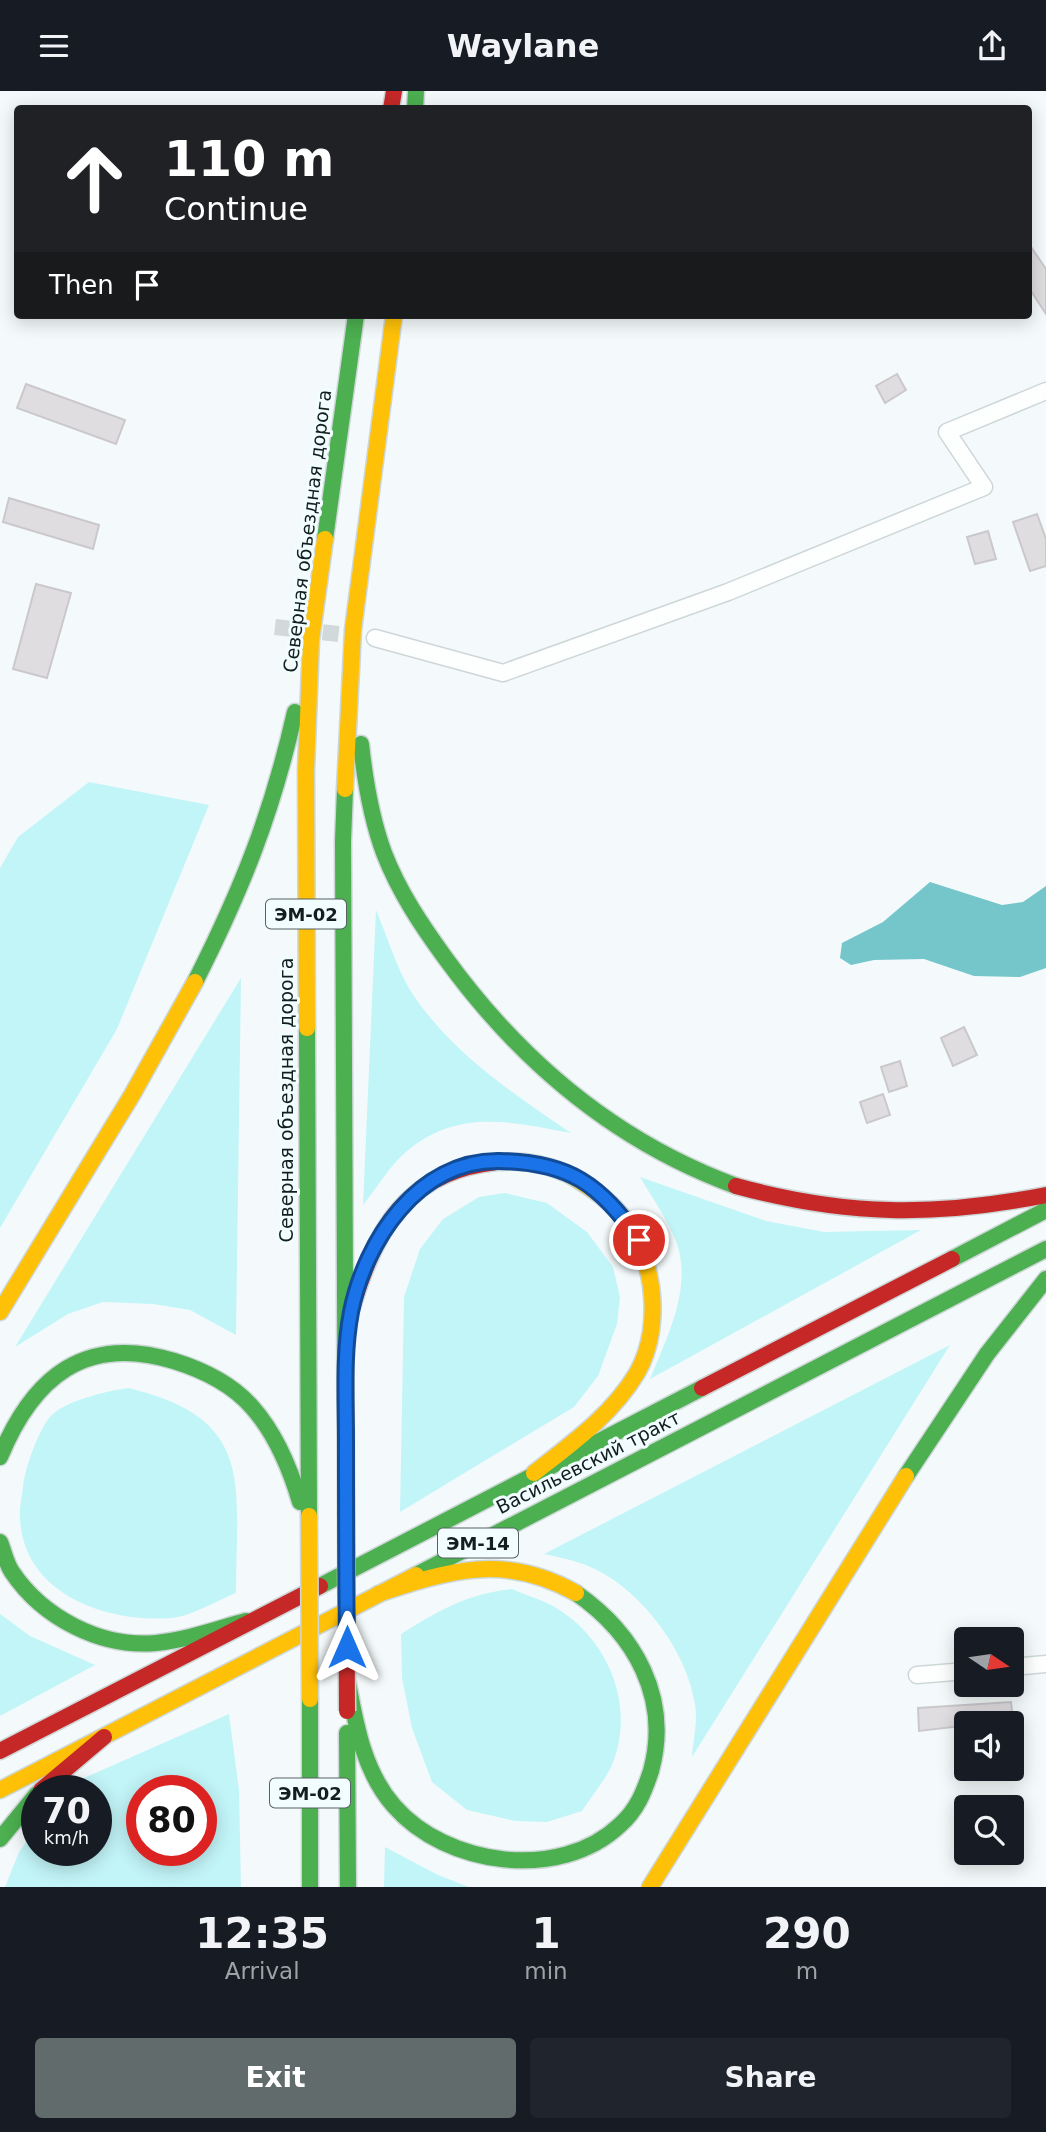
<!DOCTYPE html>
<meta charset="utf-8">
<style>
:root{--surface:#171b24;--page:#20242c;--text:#f1f3f6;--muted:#9ea1a6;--accent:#626b6c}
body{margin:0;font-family:"DejaVu Sans",sans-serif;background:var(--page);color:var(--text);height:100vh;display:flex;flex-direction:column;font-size:26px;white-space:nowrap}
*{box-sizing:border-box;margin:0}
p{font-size:23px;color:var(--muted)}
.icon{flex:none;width:38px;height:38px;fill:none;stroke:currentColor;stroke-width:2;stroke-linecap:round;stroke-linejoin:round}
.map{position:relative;height:1796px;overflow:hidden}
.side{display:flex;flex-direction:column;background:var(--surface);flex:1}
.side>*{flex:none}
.banner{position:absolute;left:14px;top:14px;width:1018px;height:214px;border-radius:7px;box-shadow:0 4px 18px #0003;background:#202124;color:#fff;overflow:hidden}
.needle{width:46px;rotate:103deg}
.buttons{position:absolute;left:954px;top:1536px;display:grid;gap:14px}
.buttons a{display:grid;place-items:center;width:70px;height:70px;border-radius:7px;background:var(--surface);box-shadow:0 4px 18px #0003;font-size:35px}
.speed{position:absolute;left:21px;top:1684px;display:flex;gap:14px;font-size:35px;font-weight:700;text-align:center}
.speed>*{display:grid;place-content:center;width:91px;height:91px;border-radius:50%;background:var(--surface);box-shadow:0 4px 18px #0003;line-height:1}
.speed small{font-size:18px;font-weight:400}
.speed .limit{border:10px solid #d22;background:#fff;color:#111}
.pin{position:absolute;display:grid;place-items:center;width:60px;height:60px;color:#fff;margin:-30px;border:4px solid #fff;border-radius:50%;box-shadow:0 2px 7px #0007}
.me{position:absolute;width:77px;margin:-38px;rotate:0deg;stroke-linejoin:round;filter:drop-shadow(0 0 5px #0008)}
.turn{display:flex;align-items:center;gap:24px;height:147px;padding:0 35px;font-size:32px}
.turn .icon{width:91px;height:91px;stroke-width:2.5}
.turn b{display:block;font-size:49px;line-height:60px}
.then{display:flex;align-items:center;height:66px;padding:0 35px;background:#0003;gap:14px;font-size:26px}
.eta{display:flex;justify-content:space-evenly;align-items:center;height:119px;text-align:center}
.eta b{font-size:42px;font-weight:700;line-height:49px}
.action{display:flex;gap:14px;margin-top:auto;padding:14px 35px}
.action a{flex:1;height:80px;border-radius:7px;background:var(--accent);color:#fff;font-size:28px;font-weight:700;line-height:80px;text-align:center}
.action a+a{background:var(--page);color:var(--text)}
header{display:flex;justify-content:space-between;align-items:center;height:91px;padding:0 35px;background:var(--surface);font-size:32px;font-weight:700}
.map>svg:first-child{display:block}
</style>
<header><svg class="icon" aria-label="menu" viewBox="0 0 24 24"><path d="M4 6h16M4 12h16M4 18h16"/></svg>Waylane<svg class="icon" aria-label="share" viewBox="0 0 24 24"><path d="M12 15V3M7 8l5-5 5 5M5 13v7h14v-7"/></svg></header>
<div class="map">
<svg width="1046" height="1796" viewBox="0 0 1046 1796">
<rect width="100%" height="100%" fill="#f4fafb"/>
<!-- green -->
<path fill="#c2f5f8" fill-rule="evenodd" d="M89 691 209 714 117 938 0 1137V777L18 746Z
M376 819C387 845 396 875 410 899 450 961 511 1001 571 1042 511 1031 459 1017 407 1060 390 1074 377 1097 363 1114Z
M241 887 236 1244 190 1219 153 1213 103 1211 68 1223 15 1256Z
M640 1086 766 1130 824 1141 921 1139 650 1288C667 1246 692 1198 677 1153 669 1130 652 1107 640 1086Z
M505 1102 547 1112 587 1141 613 1176 620 1206 617 1233 598 1285 574 1316 400 1421 404 1206 420 1158 443 1128 479 1106Z
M950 1254 692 1666C693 1650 698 1629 695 1613 686 1556 635 1490 580 1472 569 1468 556 1466 544 1463Z
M128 1297C257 1327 236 1394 236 1502 216 1510 192 1525 171 1527 106 1532 24 1503 20 1428 19 1417 22 1406 23 1396 24 1380 40 1333 53 1323 68 1309 108 1300 128 1297Z
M512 1498C527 1505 544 1509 558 1518 609 1550 636 1616 612 1674 605 1689 592 1705 582 1720L547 1731 515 1730 467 1719 432 1691 412 1637 402 1587 401 1543C440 1519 466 1503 512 1498Z
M0 1523 30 1545 95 1574 0 1625Z
M229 1623 239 1699 241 1796H5L19 1761 37 1736V1759H96V1699H67L75 1691ZM142 1699H201V1759H142Z
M385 1756 438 1784 469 1796H384Z"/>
<!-- water -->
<path fill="#74c6cb" d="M930 791 1002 814 1023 811 1046 795V877L1020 886 974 885 924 868 874 869 851 874 840 867 842 852 883 831Z"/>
<!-- building -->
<path fill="#e0dde0" stroke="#cbc8cb" stroke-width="2" d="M1029 153 1046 178V223L1029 197Z
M897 283 906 299 885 312 876 295Z
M26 293 125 329 116 353 17 317Z
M9 407 99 434 93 458 3 431Z
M1037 423 1046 448V475L1030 480 1013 431Z
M988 440 996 468 975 473 967 446Z
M36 493 71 502 47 587 13 578Z
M964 936 977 964 953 975 941 947Z
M900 970 907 995 889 1001 881 976Z
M883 1003 890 1024 867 1032 860 1011Z
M1011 1611 1013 1629 919 1640 918 1617Z"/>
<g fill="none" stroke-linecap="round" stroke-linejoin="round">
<!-- street-tunnel -->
<path stroke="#d2d9da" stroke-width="16" stroke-dasharray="16 8" stroke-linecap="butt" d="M275 536 356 545"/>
<defs>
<path id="street" d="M375 547 503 582 728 501 984 396 947 341 1046 300
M1012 1576 1046 1573
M917 1584 966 1580"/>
<path id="fast" d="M415 18 416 0
M325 448 356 224
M361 653C365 690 371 727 384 762 399 801 422 835 446 868 521 971 616 1051 736 1095
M345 698 343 750 346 1422
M195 891C242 798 272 723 295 621
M307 937 309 1425
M952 1168 1046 1119
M0 1366C33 1286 85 1243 174 1270 203 1279 232 1293 252 1316 276 1343 290 1377 300 1411
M906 1385 987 1263 1046 1188
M0 1451C4 1461 6 1472 12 1481 43 1527 101 1557 156 1552 187 1549 217 1538 246 1530
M416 1484 1046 1158
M320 1495 702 1297
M348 1592C356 1635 364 1681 394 1715 446 1775 560 1791 620 1734 637 1719 644 1701 651 1680 671 1607 635 1543 576 1502
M310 1608V1796
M347 1642 348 1796
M0 1748 37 1703"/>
<path id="slow" d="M345 698 353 539 394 224
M307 937 306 679 311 549 325 448
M0 1221 132 1004 195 891
M534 1382C571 1353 612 1324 637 1282 665 1233 654 1157 615 1117 601 1103 585 1093 568 1083
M378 1503C450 1479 505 1462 576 1502
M0 1699 416 1484
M650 1796 906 1385"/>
<path id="jam" d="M391 18 394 0
M736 1095C846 1125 934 1126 1046 1104
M353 1213C375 1142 404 1086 483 1073 512 1068 542 1071 568 1083
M702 1297 952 1168
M0 1660 320 1495
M41 1699 104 1646"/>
</defs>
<!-- street casing -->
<use href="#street" stroke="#ced7d8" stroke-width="19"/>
<!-- fast casing -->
<use href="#fast" stroke="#ced7d8" stroke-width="19"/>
<!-- slow casing -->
<use href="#slow" stroke="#ced7d8" stroke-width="19"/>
<!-- jam casing -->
<use href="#jam" stroke="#ced7d8" stroke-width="19"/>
<!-- street -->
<use href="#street" stroke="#fdfefe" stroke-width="16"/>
<!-- fast -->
<use href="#fast" stroke="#4caf50" stroke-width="16"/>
<!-- slow -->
<use href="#slow" stroke="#ffc107" stroke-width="16"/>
<!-- jam -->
<use href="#jam" stroke="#c62828" stroke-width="16"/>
<defs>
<path id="slow-bridge" d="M309 1425 310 1608"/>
<path id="jam-bridge" d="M346 1422 347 1620"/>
</defs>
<!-- slow-bridge casing -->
<use href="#slow-bridge" stroke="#ced7d8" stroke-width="19" stroke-linecap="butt"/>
<!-- jam-bridge casing -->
<use href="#jam-bridge" stroke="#ced7d8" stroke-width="19" stroke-linecap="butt"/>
<!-- slow-bridge -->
<use href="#slow-bridge" stroke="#ffc107" stroke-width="16"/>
<!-- jam-bridge -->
<use href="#jam-bridge" stroke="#c62828" stroke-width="16"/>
</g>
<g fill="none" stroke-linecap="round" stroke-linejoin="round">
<defs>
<path id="route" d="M347 1556C346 1487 346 1418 346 1349 346 1306 343 1263 351 1221 365 1150 418 1069 499 1070 569 1071 600 1093 639 1149"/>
</defs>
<!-- route casing -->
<use href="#route" stroke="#114b97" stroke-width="18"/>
<!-- route -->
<use href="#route" stroke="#1a73e8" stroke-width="12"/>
</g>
<g text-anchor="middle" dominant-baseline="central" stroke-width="6" stroke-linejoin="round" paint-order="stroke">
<!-- shield labels -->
<g fill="#f1fdfe" stroke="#566162" stroke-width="2">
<rect x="266" y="808.5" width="80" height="29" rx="5"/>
<rect x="438" y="1437.5" width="80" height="29" rx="5"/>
<rect x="270" y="1687.5" width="80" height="29" rx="5"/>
</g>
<g font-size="18" font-weight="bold" fill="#131e1f">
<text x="306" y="823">ЭМ-02</text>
<text x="478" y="1452">ЭМ-14</text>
<text x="310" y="1702">ЭМ-02</text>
</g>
<!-- street labels -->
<g font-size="19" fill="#131e1f" stroke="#f1fdfe">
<text transform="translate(307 440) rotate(-83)">Северная объездная дорога</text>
<text transform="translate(286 1009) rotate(-90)">Северная объездная дорога</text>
<text transform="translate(588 1371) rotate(-27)">Васильевский тракт</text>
</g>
</g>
</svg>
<div class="buttons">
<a><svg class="needle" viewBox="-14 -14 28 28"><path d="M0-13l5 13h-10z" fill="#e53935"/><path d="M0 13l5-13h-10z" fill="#9ea1a6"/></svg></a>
<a><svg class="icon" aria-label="sound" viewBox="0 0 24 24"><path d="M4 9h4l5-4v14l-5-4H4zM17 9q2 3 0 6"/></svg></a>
<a><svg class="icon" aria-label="search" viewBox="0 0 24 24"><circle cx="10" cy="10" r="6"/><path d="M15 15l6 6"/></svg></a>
</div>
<div class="speed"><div>70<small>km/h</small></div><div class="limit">80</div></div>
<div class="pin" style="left:639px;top:1149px;background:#d93025"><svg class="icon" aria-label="arrive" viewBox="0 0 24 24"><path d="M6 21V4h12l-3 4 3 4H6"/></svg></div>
<svg class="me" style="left:347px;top:1556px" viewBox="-20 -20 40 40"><path d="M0-17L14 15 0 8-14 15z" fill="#1a73e8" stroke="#fff" stroke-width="4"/></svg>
<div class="banner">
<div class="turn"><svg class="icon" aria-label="ahead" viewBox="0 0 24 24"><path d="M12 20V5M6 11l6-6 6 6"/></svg><div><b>110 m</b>Continue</div></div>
<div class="then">Then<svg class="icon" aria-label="arrive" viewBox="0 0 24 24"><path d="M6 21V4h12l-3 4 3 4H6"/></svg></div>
</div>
</div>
<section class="side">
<div class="eta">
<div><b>12:35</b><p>Arrival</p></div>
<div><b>1</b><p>min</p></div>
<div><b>290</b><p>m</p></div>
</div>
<div class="action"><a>Exit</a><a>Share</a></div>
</section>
